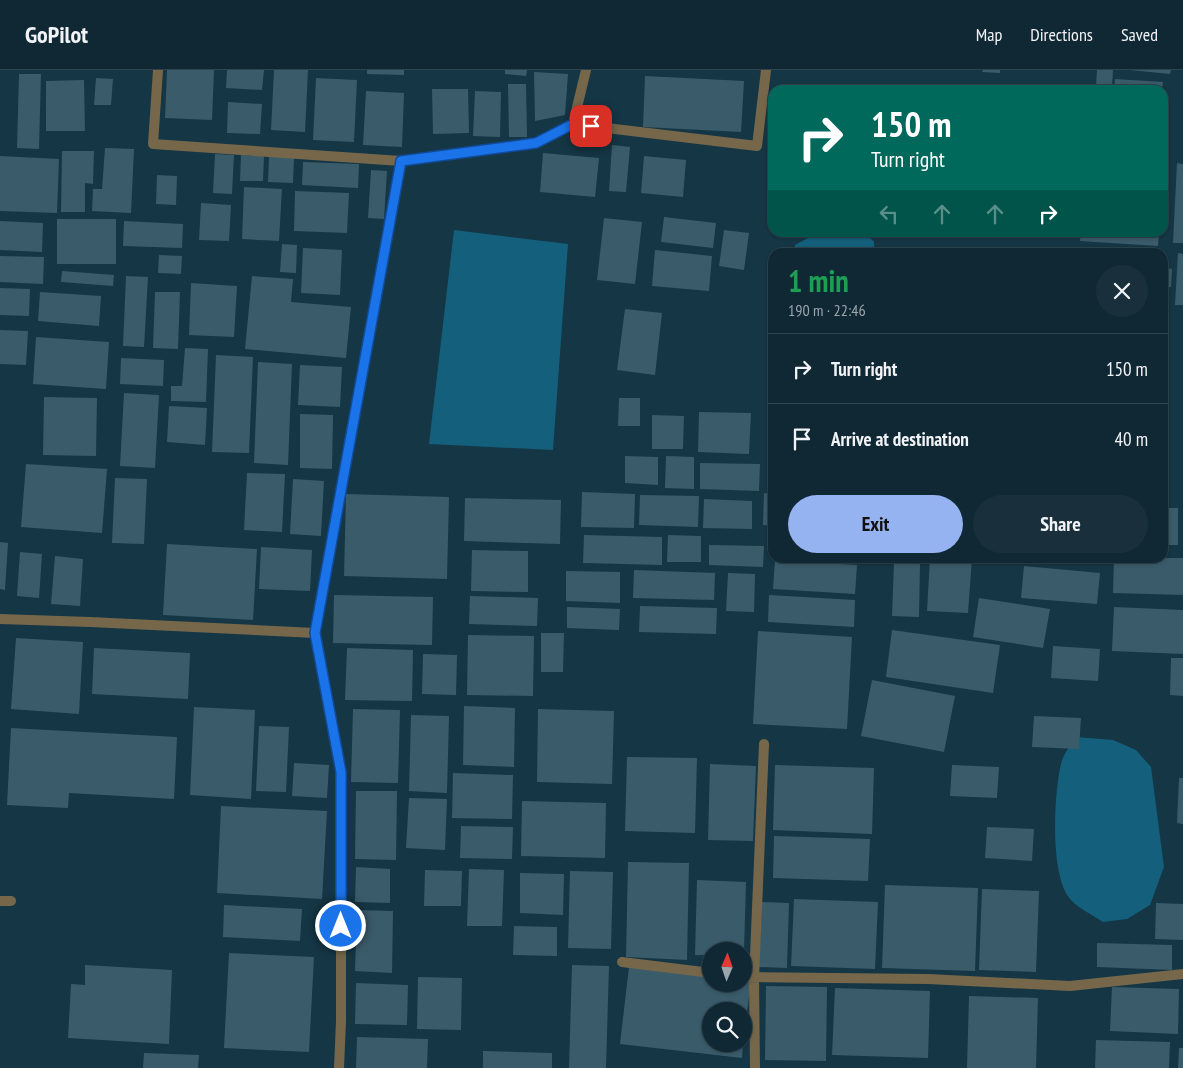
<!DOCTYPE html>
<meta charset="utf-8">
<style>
:root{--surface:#102834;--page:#19303c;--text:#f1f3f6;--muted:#9ca6ac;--line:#30444f;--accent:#95b2f1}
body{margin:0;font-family:"PT Sans Narrow",sans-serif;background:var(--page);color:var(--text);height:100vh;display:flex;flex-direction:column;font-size:19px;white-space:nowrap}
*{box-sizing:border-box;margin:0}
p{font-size:16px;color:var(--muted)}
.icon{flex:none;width:28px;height:28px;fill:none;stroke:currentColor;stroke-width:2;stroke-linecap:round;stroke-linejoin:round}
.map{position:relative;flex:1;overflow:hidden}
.details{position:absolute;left:768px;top:178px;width:400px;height:315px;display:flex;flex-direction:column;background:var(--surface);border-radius:15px;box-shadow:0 1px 4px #0004,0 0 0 1px var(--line)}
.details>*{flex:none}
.hud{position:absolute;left:768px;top:15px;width:400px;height:152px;border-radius:15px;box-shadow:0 1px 4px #0004,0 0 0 1px var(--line);background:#00695c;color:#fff;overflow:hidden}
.needle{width:32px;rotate:2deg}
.fabs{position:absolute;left:702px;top:872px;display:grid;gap:10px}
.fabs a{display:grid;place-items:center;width:50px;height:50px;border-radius:50%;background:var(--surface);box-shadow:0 1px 4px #0004,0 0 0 1px var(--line);font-size:25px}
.pin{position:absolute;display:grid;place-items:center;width:42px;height:42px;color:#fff;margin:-21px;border-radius:10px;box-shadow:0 2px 8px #0006}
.me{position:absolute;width:55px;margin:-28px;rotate:0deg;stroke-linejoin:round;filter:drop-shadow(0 0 4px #0008)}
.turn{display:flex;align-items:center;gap:18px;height:105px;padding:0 20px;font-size:22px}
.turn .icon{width:65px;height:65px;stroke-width:2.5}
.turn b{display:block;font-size:35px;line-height:42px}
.lanes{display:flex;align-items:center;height:48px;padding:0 20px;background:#0003;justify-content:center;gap:25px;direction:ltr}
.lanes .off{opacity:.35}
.round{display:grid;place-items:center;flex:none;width:52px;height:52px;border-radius:26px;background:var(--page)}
.summary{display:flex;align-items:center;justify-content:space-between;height:85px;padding:0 20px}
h1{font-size:30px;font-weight:700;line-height:38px;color:#1e9e55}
.action{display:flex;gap:10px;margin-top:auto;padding:10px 20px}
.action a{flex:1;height:58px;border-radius:30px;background:var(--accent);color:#111;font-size:20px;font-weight:700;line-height:58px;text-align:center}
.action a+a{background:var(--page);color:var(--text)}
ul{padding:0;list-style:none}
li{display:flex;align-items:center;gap:15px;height:70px;padding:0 20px;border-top:1px solid var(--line)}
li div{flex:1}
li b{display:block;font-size:19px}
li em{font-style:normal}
header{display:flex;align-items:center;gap:30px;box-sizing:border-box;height:70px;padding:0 25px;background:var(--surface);border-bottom:1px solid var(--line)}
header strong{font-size:24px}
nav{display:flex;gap:28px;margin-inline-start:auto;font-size:18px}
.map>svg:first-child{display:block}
</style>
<header>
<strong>GoPilot</strong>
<nav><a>Map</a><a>Directions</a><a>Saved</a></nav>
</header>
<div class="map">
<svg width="1183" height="998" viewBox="0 0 1183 998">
<rect width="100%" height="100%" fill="#153645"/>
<!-- water -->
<path fill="#145f7b" d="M454 160 568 174 553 380 429 374Z
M819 162 866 163 874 172V182H794L795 175Z
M1076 667 1113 670 1136 680 1151 697 1164 797 1150 835 1127 849 1103 852C1093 845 1079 839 1071 830 1049 807 1054 723 1061 694 1063 684 1071 675 1076 667Z"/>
<!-- building -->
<path fill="#3a5b6a" d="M167 0H214L212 50 165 48Z
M227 0H264L262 20 226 18Z
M274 0H308L305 62 271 60Z
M367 0H404V5L367 4Z
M505 0H527L526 6 505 4Z
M983 0H1000V3L982 2Z
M1097 0H1113L1112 17 1096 16Z
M1130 0H1171L1170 4Z
M534 2 568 4 565 45 535 51Z
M19 4H41L39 79 17 78Z
M645 6 744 11 741 62 643 57Z
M96 8 113 9 111 35H94Z
M316 8 357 10 354 72 313 70Z
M1115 9 1163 12 1162 20H1114Z
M84 10 85 61H46V11Z
M508 14H526L527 67H509Z
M432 19H468L469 63 433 64Z
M366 21 404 23 402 77 363 75Z
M475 21 501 22 500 67 473 66Z
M228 32 262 34 260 64 227 63Z
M612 75 630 77 626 122 609 121Z
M105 78 134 79 131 143 92 141 93 119H102Z
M62 81H94L93 114 85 113V142H61Z
M543 83 599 88 595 127 540 122Z
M215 84 234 85 232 124 213 123Z
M241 85 264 86 263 111H240Z
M0 86 59 89 57 143 0 141Z
M269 86H294L293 113 268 112Z
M644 86 686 90 683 127 641 123Z
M303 92 359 94 358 118 302 115Z
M1177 93 1183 94V173H1173Z
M371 100 387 101 384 149 368 148Z
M157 105 177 106 176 135 156 134Z
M244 117 282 119 279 171 242 169Z
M295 121 349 123 347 163 294 161Z
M201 133 231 135 229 171 199 170Z
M664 147 716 153 713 178 661 172Z
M604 148 642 152 635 214 597 210Z
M57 149H116V194H57Z
M0 151 43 153 42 182 0 180Z
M124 151 183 154 182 178 123 176Z
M724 160 749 163 744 200 719 196Z
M1081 162H1159L1158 176 1080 171Z
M282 174 297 175 296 203 280 202Z
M303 178 342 180 340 225 301 223Z
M655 180 712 186 709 221 652 216Z
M1178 183 1183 184V235H1175Z
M159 185 182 186 181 204 158 203Z
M0 186 44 187 43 214 0 212Z
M1162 198 1172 199 1171 217H1162Z
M62 201 114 205 113 216 61 212Z
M126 206 148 207 144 277 123 276Z
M252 206 293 209 291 232 351 237 346 288 245 279Z
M191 213 237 216 234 267 189 265Z
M0 218 30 219 29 246 0 245Z
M40 222 101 226 99 256 38 251Z
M155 222H180L178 279 153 278Z
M625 239 662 243 655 305 617 300Z
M0 260 28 261 26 295 0 294Z
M36 267 109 272 106 319 33 314Z
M185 278 208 279 206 332 171 331V316H182Z
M216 285 253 287 249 383 212 382Z
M121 288 164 290 163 316 120 314Z
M258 292 292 294 288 395 254 393Z
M300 295 342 297 340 337 298 335Z
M124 323 159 325 155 398 120 396Z
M44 327 97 328 96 386 43 385Z
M619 328H640V356H618Z
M169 336 207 338 205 375 167 372Z
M699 342 751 343 749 384 698 382Z
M300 344 333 345 332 399 300 398Z
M652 345 684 346 683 379H652Z
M769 381H772V412H769Z
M625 386 658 387V415L625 413Z
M666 386 694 387V419L665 418Z
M1162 392H1167L1166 430H1162Z
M700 393 760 394 759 421 700 419Z
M26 394 107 399 102 463 21 457Z
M247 403 285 404 282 462 244 460Z
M115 408 147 409 144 474 112 473Z
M293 409 324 411 321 466 290 464Z
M582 422 635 424 634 458 581 457Z
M764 423 772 424V456L763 455Z
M346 424 449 427 447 509 344 506Z
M640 425 699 426 698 457 639 455Z
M465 428 561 430 560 474 464 471Z
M704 429 752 431V459L703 458Z
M1162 438H1178V475H1162Z
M584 465 662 467V495L583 493Z
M668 465 701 466V492H667Z
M0 472 8 473 5 520 0 519Z
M167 474 257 479 253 550 163 545Z
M709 475 764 476 763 497 709 495Z
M261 477 312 480 310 521 259 519Z
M472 480 528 481V522L471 521Z
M20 482 42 484 39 528 17 526Z
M55 486 83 489 80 536 51 534Z
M930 488H972L968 543 927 541Z
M1081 488H1103V491L1081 489Z
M1114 488H1183V525L1113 523Z
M775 490 857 495 855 524 773 519Z
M894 493 920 494 919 547 892 546Z
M1024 496 1100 503 1097 534 1021 528Z
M634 500 715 503 714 530 633 528Z
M566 501 620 502V533L566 531Z
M728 503 755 504 754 542 726 541Z
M334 525 433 527 432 575 333 573Z
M769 525 855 530 854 557 768 552Z
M470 526 538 528 537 556 469 554Z
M979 528 1050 539 1043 578 973 567Z
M640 536 717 538 716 564 639 562Z
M567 537 620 539 619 560 567 558Z
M1114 537 1183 540V584L1112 581Z
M892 560 1000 575 993 623 886 607Z
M758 561 852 567 847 659 753 654Z
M541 563H564L563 602H541Z
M468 565 534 566 533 626 467 625Z
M16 568 83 572 79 644 11 639Z
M1053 576 1100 579 1098 611 1051 608Z
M94 578 190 583 188 629 92 624Z
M347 578 413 580 412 631 345 630Z
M423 584 457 585 456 625 422 624Z
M1171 588H1183V626L1170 625Z
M872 610 955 626 944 682 861 666Z
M464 636 515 638 514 697 463 695Z
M194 637 255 640 251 729 190 725Z
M353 639 400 640 398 713 351 712Z
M538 639 614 641 612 714 537 712Z
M411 645 449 646 447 723 409 721Z
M1034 646 1081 648 1079 679 1032 677Z
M259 656 289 657 286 722 256 721Z
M11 658 177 667 174 729 69 723 68 738 7 735Z
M627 687 697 688 695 763 625 761Z
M294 693 329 695 327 728 292 726Z
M710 694 756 696 753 771 708 770Z
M775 695 874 698 872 764 773 760Z
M952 695 999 697 997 728 950 726Z
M453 703 513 705 512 749 452 748Z
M1179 708H1183V754L1177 753Z
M356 721H397L396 790 355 789Z
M409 728 447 729 445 780 406 778Z
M522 731 606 733 605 788 521 786Z
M221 736 327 741 322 829 217 823Z
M461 756 513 757 512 789 460 788Z
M987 757 1034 759 1032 791 985 788Z
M774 766 870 769 868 811 773 808Z
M628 792 689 793 687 890 626 887Z
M356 797 390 799V833L355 832Z
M469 799 504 800 502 856H467Z
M425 800 462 801 461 836H424Z
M570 801 613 802 611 879 568 878Z
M520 803 564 804 563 845 520 843Z
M697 810 746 812 744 881H711V885H695Z
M885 815 978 818 975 901 882 898Z
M982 819 1039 821 1036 902 979 900Z
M794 829 878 832 875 899 791 896Z
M762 832 789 833 787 898 759 897Z
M1156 833 1183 834V870L1155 869Z
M224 835 302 839 300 871 223 867Z
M357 840 393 841 392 903 355 901Z
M514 856 557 857V886L513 885Z
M1097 873 1172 875V900L1097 897Z
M229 883 314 887 309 982 224 978Z
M85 895 172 900 169 974 68 968 71 914 85 915Z
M572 895 609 896 606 998H569Z
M629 897 711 907V914H744V910L751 911 745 959 744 941H711V974H743L742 988 620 974Z
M418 907 462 908 461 960 417 959Z
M356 913 408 915 407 955 355 954Z
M766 916 827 917 826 991 765 990Z
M1112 917 1179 919 1178 964 1110 961Z
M835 918 930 921 928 988 832 985Z
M969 926 1038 928 1036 998H967Z
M357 967 428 969 427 998H356Z
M1096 970 1170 972 1169 998H1095Z
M1179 978H1183V998H1178Z
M483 981 552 983V998H483Z
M144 983 199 985 198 998H143Z"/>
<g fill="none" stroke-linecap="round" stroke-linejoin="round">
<!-- street -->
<path stroke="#76674a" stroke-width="10" d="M158 0 153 74 401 91 536 73 573 54 586 0
M573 54 757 76 766 0
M0 549 90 552 315 563
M0 831H11
M622 892 711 903
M744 907 928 909 1070 916 1183 904
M339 998 341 951V702L315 563 401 91
M755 998 754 909 764 674"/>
</g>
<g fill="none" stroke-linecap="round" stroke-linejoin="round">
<defs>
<path id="route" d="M341 856V702L315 563 401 91 536 73 573 54 591 56"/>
</defs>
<!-- route casing -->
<use href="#route" stroke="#114b97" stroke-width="12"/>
<!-- route -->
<use href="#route" stroke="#1a73e8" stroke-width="9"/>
</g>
</svg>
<div class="fabs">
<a><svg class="needle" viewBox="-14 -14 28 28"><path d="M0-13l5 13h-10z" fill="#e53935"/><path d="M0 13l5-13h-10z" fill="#9ca6ac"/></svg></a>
<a><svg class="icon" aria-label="search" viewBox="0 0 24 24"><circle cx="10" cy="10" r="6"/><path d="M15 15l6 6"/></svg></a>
</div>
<div class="pin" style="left:591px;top:56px;background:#d93025"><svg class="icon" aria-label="arrive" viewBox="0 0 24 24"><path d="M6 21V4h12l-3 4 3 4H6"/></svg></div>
<svg class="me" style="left:341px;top:856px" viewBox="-20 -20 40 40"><circle r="17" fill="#1a73e8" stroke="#fff" stroke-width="3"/><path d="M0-11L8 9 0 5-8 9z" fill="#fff"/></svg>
<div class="hud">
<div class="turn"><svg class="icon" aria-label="right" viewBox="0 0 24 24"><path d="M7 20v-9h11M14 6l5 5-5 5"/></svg><div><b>150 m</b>Turn right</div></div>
<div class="lanes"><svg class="icon off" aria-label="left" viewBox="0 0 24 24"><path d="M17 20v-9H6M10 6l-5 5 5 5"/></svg><svg class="icon off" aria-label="ahead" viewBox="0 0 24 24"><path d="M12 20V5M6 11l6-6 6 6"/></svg><svg class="icon off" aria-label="ahead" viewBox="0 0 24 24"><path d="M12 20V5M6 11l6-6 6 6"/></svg><svg class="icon" aria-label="right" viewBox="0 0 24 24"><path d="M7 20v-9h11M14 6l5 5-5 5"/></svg></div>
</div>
<section class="details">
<div class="summary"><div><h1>1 min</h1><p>190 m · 22:46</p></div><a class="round"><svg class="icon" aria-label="close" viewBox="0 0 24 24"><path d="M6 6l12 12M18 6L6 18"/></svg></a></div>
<ul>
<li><svg class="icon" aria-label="right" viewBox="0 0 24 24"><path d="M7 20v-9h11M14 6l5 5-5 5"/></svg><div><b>Turn right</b></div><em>150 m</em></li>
<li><svg class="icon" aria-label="arrive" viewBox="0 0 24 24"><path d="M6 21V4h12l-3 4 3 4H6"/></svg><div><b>Arrive at destination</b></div><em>40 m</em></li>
</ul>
<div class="action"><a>Exit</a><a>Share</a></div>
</section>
</div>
